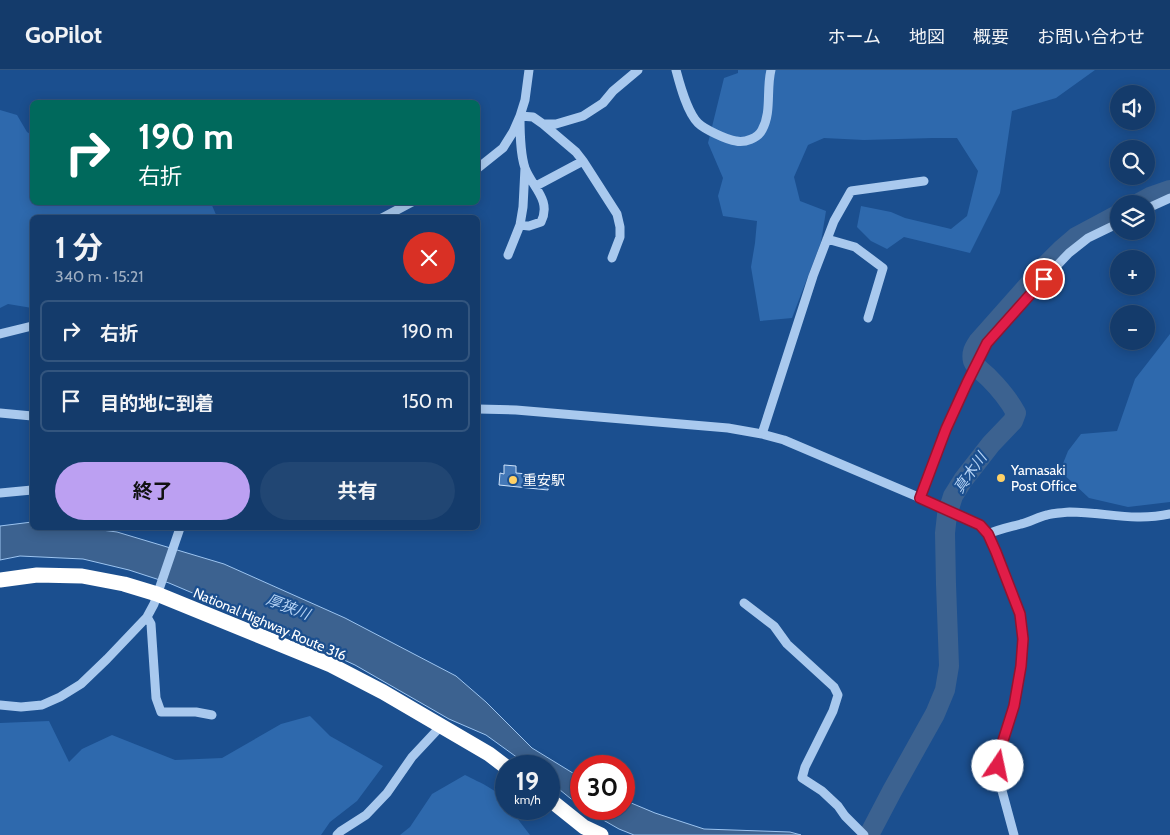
<!DOCTYPE html>
<html lang="ja">
<meta charset="utf-8">
<style>
:root{--surface:#143b6b;--page:#214673;--text:#f1f3f6;--muted:#9dadc1;--line:#33557e;--accent:#bca0f2}
body{margin:0;font-family:Cabin,"Noto Sans JP",sans-serif;background:var(--page);color:var(--text);height:100vh;display:flex;flex-direction:column;font-size:19px;white-space:nowrap}
*{box-sizing:border-box;margin:0}
p{font-size:16px;color:var(--muted)}
.icon{flex:none;width:28px;height:28px;fill:none;stroke:currentColor;stroke-width:2;stroke-linecap:round;stroke-linejoin:round}
.map{position:relative;flex:1;overflow:hidden}
.details{position:absolute;left:30px;top:145px;width:450px;height:315px;display:flex;flex-direction:column;background:var(--surface);border-radius:8px;box-shadow:0 2px 12px #0003,0 0 0 1px var(--line)}
.details>*{flex:none}
.guide{position:absolute;left:30px;top:30px;width:450px;height:105px;border-radius:8px;box-shadow:0 2px 12px #0003,0 0 0 1px var(--line);background:#00695c;color:#fff;overflow:hidden}
.fabs{position:absolute;left:1110px;top:15px;display:grid;gap:10px}
.fabs a{display:grid;place-items:center;width:45px;height:45px;border-radius:50%;background:var(--surface);box-shadow:0 2px 12px #0003,0 0 0 1px var(--line);font-size:25px}
.speed{position:absolute;left:495px;top:685px;display:flex;gap:10px;font-size:25px;font-weight:700;text-align:center}
.speed>*{display:grid;place-content:center;width:65px;height:65px;border-radius:50%;background:var(--surface);box-shadow:0 2px 12px #0003,0 0 0 1px var(--line);line-height:1}
.speed small{font-size:12px;font-weight:400}
.speed .limit{border:8px solid #d22;background:#fff;color:#111}
.pin{position:absolute;display:grid;place-items:center;width:42px;height:42px;color:#fff;margin:-21px;border:2px solid #fff;border-radius:50%;box-shadow:0 1px 5px #0007}
.me{position:absolute;width:55px;margin:-28px;rotate:11deg;stroke-linejoin:round;filter:drop-shadow(0 0 4px #0008)}
.turn{display:flex;align-items:center;gap:18px;height:105px;padding:0 25px;font-size:22px}
.turn .icon{width:65px;height:65px;stroke-width:2.5}
.turn b{display:block;font-size:35px;line-height:42px}
.round{display:grid;place-items:center;flex:none;width:52px;height:52px;border-radius:26px;background:var(--page)}
.head{display:flex;align-items:center;justify-content:space-between;height:85px;padding:0 25px}
h1{font-size:30px;font-weight:700;line-height:38px}
.action{display:flex;gap:10px;margin-top:auto;padding:10px 25px}
.action a{flex:1;height:58px;border-radius:30px;background:var(--accent);color:#111;font-size:20px;font-weight:700;line-height:58px;text-align:center}
.action a+a{background:var(--page);color:var(--text)}
ul{padding:0;list-style:none}
li{display:flex;align-items:center;gap:15px;height:62px;margin:0 10px 8px;padding:0 15px;border:2px solid var(--line);border-radius:8px}
li div{flex:1}
li b{display:block;font-size:19px}
li em{font-style:normal}
header{display:flex;align-items:center;gap:30px;box-sizing:border-box;height:70px;padding:0 25px;background:var(--surface);border-bottom:1px solid var(--line)}
header strong{font-size:24px}
nav{display:flex;gap:28px;margin-inline-start:auto;font-size:18px}
.map>svg:first-child{display:block}
</style>
<header>
<strong>GoPilot</strong>
<nav><a>ホーム</a><a>地図</a><a>概要</a><a>お問い合わせ</a></nav>
</header>
<div class="map">
<svg width="1170" height="765" viewBox="0 0 1170 765">
<rect width="100%" height="100%" fill="#1b4f8f"/>
<!-- green -->
<path fill="#2e69ad" d="M738 0H1095L1056 28 1012 41 1000 123 970 183 904 167 887 179 871 171 857 157 861 136 891 142 905 148 951 159 967 146 978 101 957 68H933L864 70 824 68 808 75 794 107 800 131 826 141 821 172 792 248 760 251 751 197 755 173 757 151 723 146 718 126 723 108 708 73 724 8 738 3Z
M0 40 17 45 27 62 32 65V132L211 133 217 147 32 148V238L8 234 0 238Z
M1170 264V432L1128 437 1089 428 1060 401 1068 381 1081 364 1117 361 1135 309Z
M310 646 330 666 383 696 357 731 330 752 321 765H0V653L49 651 69 692 82 679 112 665 175 690 222 688 281 654Z
M465 705C478 712 506 722 506 739H510L530 765H400L410 757 432 724Z"/>
<!-- water -->
<path fill="#3c6290" stroke="#9cc4f0" d="M32 452V458H86L117 462 224 494 345 548 456 606 486 632 532 678 581 708V737L549 711V696H529L486 665 449 649 355 595 261 552 169 513 129 500 83 489 20 486 0 490V456Z
M624 730 655 743 704 759 790 762 801 765H634L619 759 584 739H624Z"/>
<g fill="none" stroke-linecap="round" stroke-linejoin="round">
<!-- river -->
<path stroke="#3c6290" stroke-width="20" d="M1137 134 1150 127 1170 120
M869 765 892 721 935 644 945 620 949 596 946 514 945 463 947 445 953 426 963 410 991 374 1013 351 1016 343C1009 330 999 318 989 308 984 303 975 297 973 291 971 283 974 278 978 272L1047 194 1062 179 1076 167 1119 144"/>
</g>
<!-- building -->
<path fill="#4478b7" stroke="#cfe3fa" d="M504 395 516 396V403L549 406 548 420 499 415 500 403 504 404Z"/>
<g fill="none" stroke-linecap="round" stroke-linejoin="round">
<!-- minor -->
<path stroke="#a9c9ee" stroke-width="9" d="M676 0C680 15 687 42 698 53 704 59 727 70 736 71 745 73 758 68 762 60 772 42 766 20 771 0
M543 54 576 82 583 91 617 144 620 157V167L612 188
M478 98 503 78 513 62 520 46 525 30 529 0
M536 116 583 91
M1146 139 1170 128
M382 148 412 132
M520 155 529 156 541 152C552 130 532 117 525 98 520 83 520 62 520 46L533 47 543 54H556L583 46 603 33 613 21 638 0
M827 169 855 177 883 198 868 248
M508 185 520 155 523 137 525 98
M0 264 32 256
M478 339 516 340 728 358 762 364 784 370 951 441 980 455 988 464 996 482 1020 544 1023 569 1021 596 1014 636 1001 677 997 696 1001 717 1014 765
M0 343 32 346
M762 364 813 206 834 151 851 121 924 111
M0 423 32 420
M920 427 946 359 967 313 987 273 1032 222 1069 183 1088 168 1119 153
M988 464C999 459 1010 457 1021 454 1030 452 1038 447 1047 445 1053 443 1062 443 1070 442 1105 442 1134 452 1170 444
M744 533 774 556 787 574 834 617 838 625 833 641 805 697 802 708 822 721 838 736 845 746 864 765
M147 547 151 554 156 628 161 642H196L212 645
M0 635 21 637 42 635 60 627 81 614 107 589 147 547 154 534 180 458
M337 765 341 761 366 745 387 723 412 687 441 656"/>
<!-- highway -->
<path stroke="#fff" stroke-width="15" d="M0 510 37 505 82 506 124 514 157 524 331 595 383 622 489 684 506 697
M549 729 584 757 601 765"/>
</g>
<g fill="none" stroke-linecap="round" stroke-linejoin="round">
<defs>
<path id="route" d="M998 696 1001 677 1014 636 1021 596 1023 569 1020 544 996 482 988 464 980 455 920 428 946 359 967 313 987 273 1044 209"/>
</defs>
<!-- route casing -->
<use href="#route" stroke="#92132f" stroke-width="12"/>
<!-- route -->
<use href="#route" stroke="#e11d48" stroke-width="9"/>
</g>
<!-- markers -->
<g fill="#ffd166" stroke="#1b4f8f" stroke-width="2">
<circle cx="1001" cy="408" r="5"/>
<circle cx="513" cy="410" r="5"/>
</g>
<g text-anchor="middle" dominant-baseline="central" stroke-width="4.5" stroke-linejoin="round" paint-order="stroke">
<!-- poi labels -->
<g font-size="14" fill="#fff" stroke="#1b4f8f" text-anchor="start">
<text x="1011" y="400">Yamasaki<tspan x="1011" dy="16">Post Office</tspan></text>
<text x="523" y="410">重安駅</text>
</g>
<!-- street labels -->
<g font-size="14" fill="#fff" stroke="#1b4f8f">
<text transform="translate(270 554) rotate(23)">National Highway Route 316</text>
</g>
<!-- water labels -->
<g font-size="15" font-style="italic" fill="#b5d3f5" stroke="#1b4f8f">
<text transform="translate(970 403) rotate(-55)">真木川</text>
<text transform="translate(288 537) rotate(21)">厚狭川</text>
</g>
</g>
</svg>
<div class="fabs">
<a><svg class="icon" aria-label="sound" viewBox="0 0 24 24"><path d="M4 9h4l5-4v14l-5-4H4zM17 9q2 3 0 6"/></svg></a>
<a><svg class="icon" aria-label="search" viewBox="0 0 24 24"><circle cx="10" cy="10" r="6"/><path d="M15 15l6 6"/></svg></a>
<a><svg class="icon" aria-label="layers" viewBox="0 0 24 24"><path d="M12 4l9 5-9 5-9-5zM3 14l9 5 9-5"/></svg></a>
<a>+</a>
<a>−</a>
</div>
<div class="speed"><div>19<small>km/h</small></div><div class="limit">30</div></div>
<div class="pin" style="left:1044px;top:209px;background:#d93025"><svg class="icon" aria-label="arrive" viewBox="0 0 24 24"><path d="M6 21V4h12l-3 4 3 4H6"/></svg></div>
<svg class="me" style="left:998px;top:696px" viewBox="-20 -20 40 40"><circle r="19" fill="#fff"/><path d="M0-13L10 11 0 6-10 11z" fill="#e11d48"/></svg>
<div class="guide">
<div class="turn"><svg class="icon" aria-label="right" viewBox="0 0 24 24"><path d="M7 20v-9h11M14 6l5 5-5 5"/></svg><div><b>190 m</b>右折</div></div>
</div>
<section class="details">
<div class="head"><div><h1>1 分</h1><p>340 m · 15:21</p></div><a class="round" style="background:#d93025;color:#fff"><svg class="icon" aria-label="close" viewBox="0 0 24 24"><path d="M6 6l12 12M18 6L6 18"/></svg></a></div>
<ul>
<li><svg class="icon" aria-label="right" viewBox="0 0 24 24"><path d="M7 20v-9h11M14 6l5 5-5 5"/></svg><div><b>右折</b></div><em>190 m</em></li>
<li><svg class="icon" aria-label="arrive" viewBox="0 0 24 24"><path d="M6 21V4h12l-3 4 3 4H6"/></svg><div><b>目的地に到着</b></div><em>150 m</em></li>
</ul>
<div class="action"><a>終了</a><a>共有</a></div>
</section>
</div>
